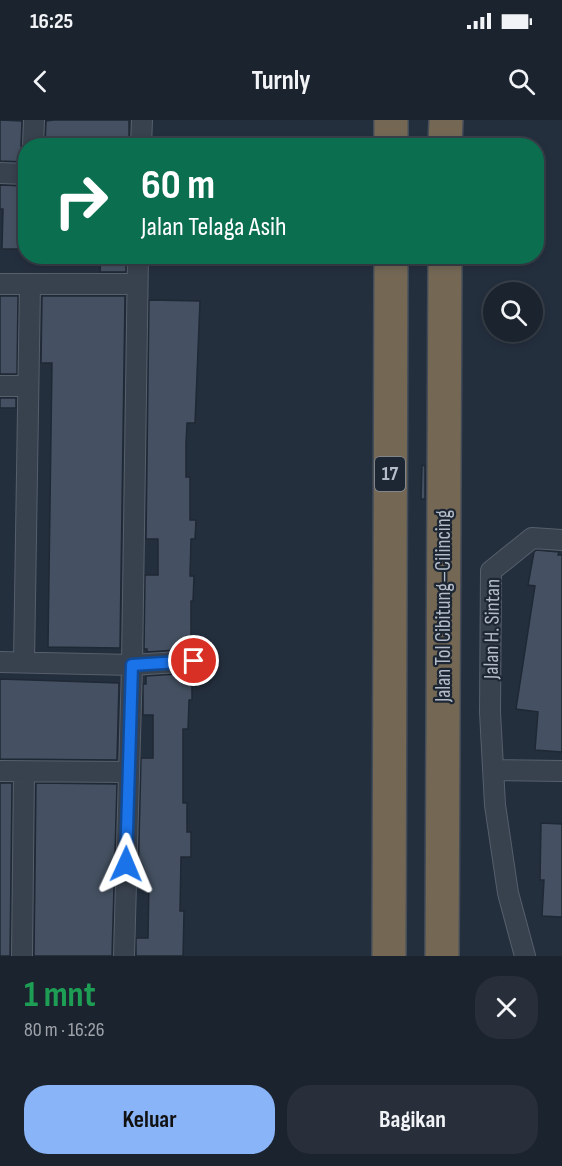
<!DOCTYPE html>
<html lang="id">
<meta charset="utf-8">
<style>
:root{--surface:#1b232e;--page:#282f3a;--text:#f1f3f6;--muted:#a0a4aa;--line:#39404a;--accent:#8ab4f8}
body{margin:0;font-family:"Sofia Sans Condensed",sans-serif;background:var(--page);color:var(--text);height:100vh;display:flex;flex-direction:column;font-size:22px;white-space:nowrap}
*{box-sizing:border-box;margin:0}
p{font-size:20px;color:var(--muted)}
.icon{flex:none;width:33px;height:33px;fill:none;stroke:currentColor;stroke-width:2;stroke-linecap:round;stroke-linejoin:round}
.map{position:relative;height:836px;overflow:hidden}
.panel{display:flex;flex-direction:column;background:var(--surface);flex:1}
.panel>*{flex:none}
.banner{position:absolute;left:18px;top:18px;width:526px;height:126px;border-radius:24px;box-shadow:0 3px 9px #0003,0 0 0 2px var(--line);background:#0b6e4f;color:#fff;overflow:hidden}
.tools{position:absolute;left:483px;top:162px;display:grid;gap:12px}
.tools a{display:grid;place-items:center;width:60px;height:60px;border-radius:50%;background:var(--surface);box-shadow:0 3px 9px #0003,0 0 0 2px var(--line);font-size:30px}
.pin{position:absolute;display:grid;place-items:center;width:51px;height:51px;color:#fff;margin:-26px;border:3px solid #fff;border-radius:50%;box-shadow:0 2px 6px #0007}
.me{position:absolute;width:66px;margin:-33px;rotate:1deg;stroke-linejoin:round;filter:drop-shadow(0 0 4px #0008)}
.turn{display:flex;align-items:center;gap:21px;height:126px;padding:0 24px;font-size:27px}
.turn .icon{width:78px;height:78px;stroke-width:2.5}
.turn b{display:block;font-size:42px;line-height:51px}
.round{display:grid;place-items:center;flex:none;width:63px;height:63px;border-radius:24px;background:var(--page)}
.summary{display:flex;align-items:center;justify-content:space-between;height:102px;padding:0 24px}
h1{font-size:36px;font-weight:700;line-height:45px;color:#1e9e55}
.cta{display:flex;gap:12px;margin-top:auto;padding:12px 24px}
.cta a{flex:1;height:69px;border-radius:24px;background:var(--accent);color:#111;font-size:24px;font-weight:700;line-height:69px;text-align:center}
.cta a+a{background:var(--page);color:var(--text)}
.status{display:flex;justify-content:space-between;align-items:center;height:42px;padding:0 30px;background:var(--surface);direction:ltr}
.status svg{height:16px;fill:currentColor}
header{display:flex;justify-content:space-between;align-items:center;height:78px;padding:0 24px;background:var(--surface);font-size:27px;font-weight:700}
.map>svg:first-child{display:block}
</style>
<div class="status"><b>16:25</b><svg viewBox="0 0 49 12"><path d="M0 12V9h3v3zM5 12V6h3v6zM10 12V3h3v9zM15 12V0h3v12zM26 1h20v11H26zM47 4h2v5h-2z"/></svg></div>
<header><svg class="icon" aria-label="back" viewBox="0 0 24 24"><path d="M15 5l-7 7 7 7"/></svg>Turnly<svg class="icon" aria-label="search" viewBox="0 0 24 24"><circle cx="10" cy="10" r="6"/><path d="M15 15l6 6"/></svg></header>
<div class="map">
<svg width="562" height="836" viewBox="0 0 562 836">
<rect width="100%" height="100%" fill="#242f3e"/>
<!-- building -->
<path fill="#455162" stroke="#1f2835" stroke-width="1.5" d="M0 0 22 1 21 26 26 35V42L0 41Z
M54 0H129V26H45L46 1Z
M0 65 26 66V129H2L3 89H0Z
M101 136H126V152H100Z
M0 176H18L17 254H0Z
M42 176H125L120 528 48 527 52 243H41Z
M149 180 200 181 195 303H187L186 323V357H190V400H196L195 419H191L190 456H194L193 481H191V529L147 532V529H144L145 455H158V419H146Z
M0 278H16V288H0Z
M422 345 425 346V379H421Z
M536 430 559 432 558 435H562V632L535 630 538 592 516 589 535 466 528 465 534 432Z
M192 553V580H189L188 609H183V683H187V712H191V737H181L180 791H184L183 836H136V818H148L149 763H138L141 638H153V595H143V564H146V556Z
M0 559 119 563 117 640 0 639Z
M0 663H12L10 836H0Z
M36 663 117 664 112 836H34Z
M541 703 562 704V797L542 796 544 760H540Z"/>
<g fill="none" stroke-linecap="round" stroke-linejoin="round">
<defs>
<path id="minor" d="M33 26 34 0
M141 26 142 0
M0 53 26 54
M0 164H137
M0 266H28
M0 542 132 545 194 541
M24 542 30 164
M493 650 562 651
M0 651 128 652
M22 836 24 652
M124 836 132 545 138 136
M525 836 508 773 495 685 490 592 491 451 532 418 562 420"/>
<path id="motorway" d="M391 26V0
M445 26 446 0
M389 836 391 136
M442 836 445 136"/>
</defs>
<!-- minor casing -->
<use href="#minor" stroke="#565f6c" stroke-width="22"/>
<!-- motorway casing -->
<use href="#motorway" stroke="#434c59" stroke-width="36"/>
<!-- minor -->
<use href="#minor" stroke="#38414e" stroke-width="20"/>
<!-- motorway -->
<use href="#motorway" stroke="#746855" stroke-width="33"/>
</g>
<g fill="none" stroke-linecap="round" stroke-linejoin="round">
<defs>
<path id="route" d="M126 744 132 545 194 541"/>
</defs>
<!-- route casing -->
<use href="#route" stroke="#114b97" stroke-width="15"/>
<!-- route -->
<use href="#route" stroke="#1a73e8" stroke-width="10"/>
</g>
<g text-anchor="middle" dominant-baseline="central" stroke-width="4.5" stroke-linejoin="round" paint-order="stroke">
<!-- shield labels -->
<rect fill="#1d2633" stroke="#878f9c" stroke-width="1.5" x="375" y="337" width="30" height="34" rx="4.5"/>
<g font-size="20" font-weight="bold" fill="#b4bcc9">
<text x="390" y="354">17</text>
</g>
<!-- street labels -->
<g font-size="21" fill="#b4bcc9" stroke="#1d2633">
<text transform="translate(443 486) rotate(-90)">Jalan Tol Cibitung–Cilincing</text>
<text transform="translate(492 509) rotate(-89)">Jalan H. Sintan</text>
</g>
</g>
</svg>
<div class="tools">
<a><svg class="icon" aria-label="search" viewBox="0 0 24 24"><circle cx="10" cy="10" r="6"/><path d="M15 15l6 6"/></svg></a>
</div>
<div class="pin" style="left:194px;top:541px;background:#d93025"><svg class="icon" aria-label="arrive" viewBox="0 0 24 24"><path d="M6 21V4h12l-3 4 3 4H6"/></svg></div>
<svg class="me" style="left:126px;top:744px" viewBox="-20 -20 40 40"><path d="M0-17L14 15 0 8-14 15z" fill="#1a73e8" stroke="#fff" stroke-width="4"/></svg>
<div class="banner">
<div class="turn"><svg class="icon" aria-label="right" viewBox="0 0 24 24"><path d="M7 20v-9h11M14 6l5 5-5 5"/></svg><div><b>60 m</b>Jalan Telaga Asih</div></div>
</div>
</div>
<section class="panel">
<div class="summary"><div><h1>1 mnt</h1><p>80 m · 16:26</p></div><a class="round"><svg class="icon" aria-label="close" viewBox="0 0 24 24"><path d="M6 6l12 12M18 6L6 18"/></svg></a></div>
<div class="cta"><a>Keluar</a><a>Bagikan</a></div>
</section>
